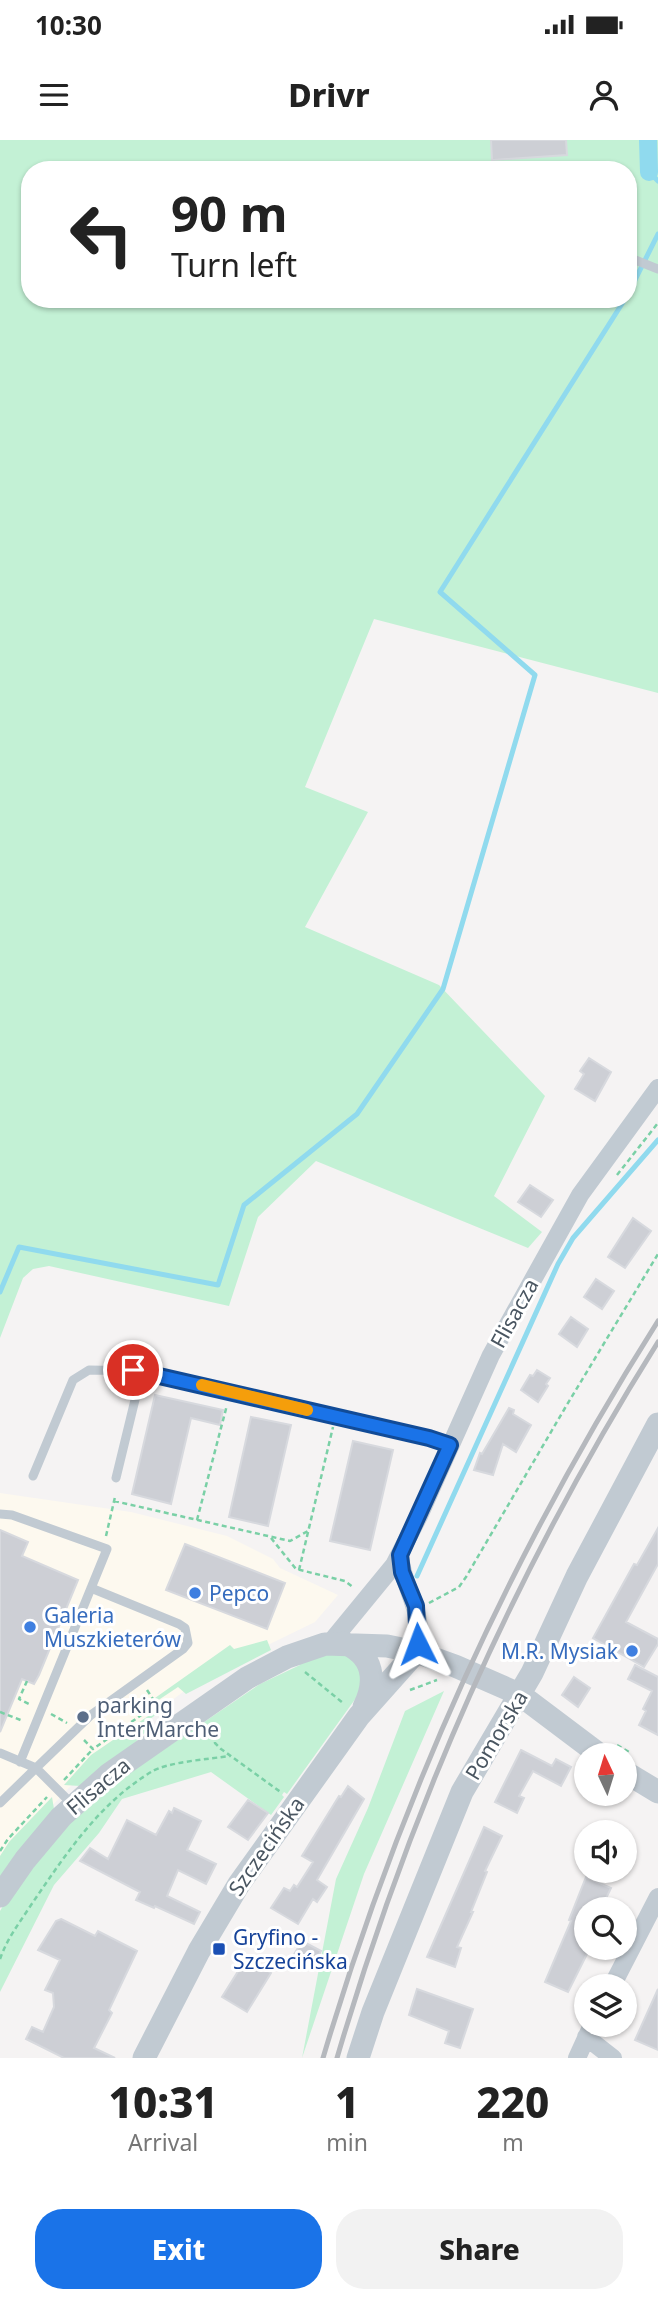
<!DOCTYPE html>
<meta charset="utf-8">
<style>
:root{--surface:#fff;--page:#f2f2f2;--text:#222;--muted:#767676;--accent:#1a73e8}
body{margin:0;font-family:"Noto Sans",sans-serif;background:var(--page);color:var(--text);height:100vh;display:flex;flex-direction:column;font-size:26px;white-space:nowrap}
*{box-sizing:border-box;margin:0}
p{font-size:23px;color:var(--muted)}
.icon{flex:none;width:38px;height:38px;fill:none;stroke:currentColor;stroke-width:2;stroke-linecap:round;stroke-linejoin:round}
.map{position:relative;height:1918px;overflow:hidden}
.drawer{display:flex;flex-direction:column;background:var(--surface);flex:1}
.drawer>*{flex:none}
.hud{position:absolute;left:21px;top:21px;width:616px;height:147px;border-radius:28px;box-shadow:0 2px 5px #0004;background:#fff;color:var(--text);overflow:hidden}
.needle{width:46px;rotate:356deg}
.controls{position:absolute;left:574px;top:1603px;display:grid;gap:14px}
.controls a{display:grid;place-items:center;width:63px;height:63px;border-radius:50%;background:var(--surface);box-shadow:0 2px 5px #0004;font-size:35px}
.pin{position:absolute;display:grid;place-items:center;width:60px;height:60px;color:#fff;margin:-30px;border:4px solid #fff;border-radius:50%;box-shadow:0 2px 7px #0007}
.me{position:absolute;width:77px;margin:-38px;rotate:357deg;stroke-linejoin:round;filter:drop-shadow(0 0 5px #0008)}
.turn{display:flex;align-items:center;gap:24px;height:147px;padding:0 35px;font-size:32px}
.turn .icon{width:91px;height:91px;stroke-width:2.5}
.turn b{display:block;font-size:49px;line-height:60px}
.eta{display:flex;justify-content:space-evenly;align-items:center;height:119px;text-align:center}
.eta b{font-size:42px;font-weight:800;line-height:49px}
.primary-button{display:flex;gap:14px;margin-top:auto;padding:14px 35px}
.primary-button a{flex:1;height:80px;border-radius:28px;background:var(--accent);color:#fff;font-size:28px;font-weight:800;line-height:80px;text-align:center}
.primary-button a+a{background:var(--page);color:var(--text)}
.status{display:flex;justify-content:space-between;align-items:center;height:49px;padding:0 35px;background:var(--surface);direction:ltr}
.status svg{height:19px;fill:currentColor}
header{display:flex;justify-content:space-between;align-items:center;height:91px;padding:0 35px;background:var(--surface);font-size:32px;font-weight:800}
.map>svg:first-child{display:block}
</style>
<div class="status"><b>10:30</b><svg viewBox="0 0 49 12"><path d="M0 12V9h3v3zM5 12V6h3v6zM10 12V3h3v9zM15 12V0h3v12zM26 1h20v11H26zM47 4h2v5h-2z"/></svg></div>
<header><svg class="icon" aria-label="menu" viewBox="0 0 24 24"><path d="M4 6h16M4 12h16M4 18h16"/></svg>Drivr<svg class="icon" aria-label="person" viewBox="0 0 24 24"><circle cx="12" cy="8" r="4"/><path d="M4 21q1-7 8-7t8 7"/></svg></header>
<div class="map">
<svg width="658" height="1918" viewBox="0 0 658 1918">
<rect width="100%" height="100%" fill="#f5f3f3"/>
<!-- commercial -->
<path fill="#fdf9ef" d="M0 1353 131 1372 227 1396 273 1419 280 1428 338 1455 315 1482 204 1536 101 1614 14 1706 0 1729Z"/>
<!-- green -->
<path fill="#c3f1d5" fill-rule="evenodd" d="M0 0H658V553L374 479 305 647 368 672 305 787 439 845 545 956 494 1056 542 1092 528 1108 316 1021 258 1077 229 1166 49 1126 33 1129 23 1138 0 1198ZM30 30H628V159H30Z
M267 1500 271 1510 186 1554 178 1547 157 1561 155 1558 230 1505 234 1509Z
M329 1511 355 1518 366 1544 287 1654 284 1652 282 1655 284 1657 271 1675 211 1632 122 1659 99 1693 54 1745 0 1852V1771L12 1751 89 1660 260 1544 300 1525 298 1520Z
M444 1551 364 1734 302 1918 336 1739 368 1668 405 1571Z
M157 1570 158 1573 145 1583 148 1587 153 1584 126 1612 80 1646 64 1645 91 1615Z
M52 1657 54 1669 0 1742V1716L9 1702Z"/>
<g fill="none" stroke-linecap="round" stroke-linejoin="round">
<!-- stream -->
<path stroke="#90daee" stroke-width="5" d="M649 32 658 41
M628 154 658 94
M0 1152 19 1107 218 1145 244 1065 357 974 443 849 535 535 440 452 625 159
M417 1436 558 1124 573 1098 658 1000"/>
<!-- canal -->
<path stroke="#90daee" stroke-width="18" d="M648 0 649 32"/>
</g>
<!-- building -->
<path fill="#cdcfd5" stroke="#d7d9de" stroke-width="2" d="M491 0H566L567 15 492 20Z
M589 918 611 932 595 961 575 949 584 934 580 931Z
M530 1045 553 1060 541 1077 518 1062Z
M633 1078 651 1091 625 1128 608 1117Z
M596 1139 614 1151 602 1169 584 1157Z
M571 1177 588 1189 577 1207 559 1194Z
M537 1230 550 1238 546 1244 548 1246 538 1262 521 1250 530 1235 533 1236Z
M155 1255 223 1270 220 1285 191 1278 171 1364 132 1354Z
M509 1268 514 1270 513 1274 531 1285 516 1312 503 1304 493 1335 474 1330 480 1313 482 1314Z
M251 1277 291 1285 268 1386 229 1377Z
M353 1301 393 1310 370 1410 330 1401Z
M658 1388V1424L626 1482 658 1499V1504L644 1527 593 1498 634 1424 637 1425Z
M0 1390 28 1402 22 1416 78 1440 39 1535 34 1544 22 1539 0 1592Z
M185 1404 285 1443 267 1489 166 1450Z
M635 1525 658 1537V1595L639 1585 646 1571 643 1569 652 1551 628 1539Z
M574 1537 590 1548 578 1567 562 1555Z
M521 1610 552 1626 556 1619 571 1627 561 1646 533 1631 519 1656 524 1658 517 1673 495 1662Z
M348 1646 364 1659 317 1740 327 1747 317 1762 313 1759 298 1784 271 1768 284 1748 290 1751 294 1745 297 1747 313 1722 302 1716 339 1656 341 1657Z
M248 1660 268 1673 248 1700 228 1687Z
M174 1668 201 1681 187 1710 216 1724 206 1744 178 1730 167 1756 200 1772 194 1784 155 1766 154 1768 136 1760 140 1752 80 1721 90 1708 108 1719 127 1680 156 1695 169 1671 172 1673Z
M484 1687 502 1696 485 1731 487 1732 471 1772H473L457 1807 461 1808 455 1827 427 1817Z
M586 1737 611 1748 601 1769H586V1808H590L568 1852 545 1842 571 1781 569 1780Z
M61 1779 95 1796 98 1791 137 1811 109 1870 112 1873 94 1908 115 1918H64L26 1899 32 1887 43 1892 54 1867 53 1853 45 1850 60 1820 38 1810 56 1781Z
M302 1801 321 1811 313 1826 293 1816Z
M247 1817 271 1833 247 1872 222 1857Z
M417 1849 473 1869 460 1908 445 1903 449 1891 409 1875Z
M658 1849V1910L635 1900Z"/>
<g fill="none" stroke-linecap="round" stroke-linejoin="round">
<!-- path -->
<path stroke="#7ad0a6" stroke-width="2.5" stroke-dasharray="5 3.5" stroke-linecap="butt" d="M617 1035 658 983
M114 1361 290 1401 308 1391
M197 1380 227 1265
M106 1396 115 1357
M271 1398 296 1429 345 1441 354 1448
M299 1430 333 1287
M429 1463 459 1447 466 1437 565 1268 658 1114
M305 1532 343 1563
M27 1541 19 1559 29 1564
M147 1550 163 1574
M410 1550 437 1540
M0 1572 23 1581
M51 1574 67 1583
M214 1585 215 1603 221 1609 282 1653
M84 1600 93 1609 157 1564 167 1561 172 1567
M617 1605 629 1612
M64 1640 93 1609
M0 1711 8 1699 47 1657
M0 1819C7 1799 18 1785 29 1768 64 1717 97 1665 151 1632 167 1622 209 1619 230 1616"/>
<!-- service -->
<path stroke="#c1cad2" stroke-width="9" d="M628 117 658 129
M33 1336 73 1240 89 1230 142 1231 429 1298 450 1305
M116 1338 142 1231
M0 1374 12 1375 107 1409 20 1622
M0 1613 36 1628 91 1575 183 1509 188 1503 185 1488 179 1484 91 1448
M0 1663 36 1628 73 1665"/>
<!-- minor -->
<path stroke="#c1cad2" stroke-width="18" d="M400 1415C402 1449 428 1475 416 1512
M330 1503 394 1425 419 1376 491 1215 580 1055 658 948
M612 1846 658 1757
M586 1897 613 1918
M577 1918 592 1885"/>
<!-- tertiary -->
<path stroke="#c1cad2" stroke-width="23" d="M344 1503C374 1515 377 1541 364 1567
M625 1632 658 1652
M0 1756 25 1720 61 1677 108 1635 247 1538 287 1517 325 1504 387 1506 416 1512 455 1526 519 1554 600 1615
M144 1918 199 1811 239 1744 359 1576 416 1512
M358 1918 373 1872 462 1652 532 1533 577 1436 658 1284"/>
<!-- rail -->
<path stroke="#b5b8bd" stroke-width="5" d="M323 1918C400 1658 513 1410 658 1181
M337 1918C411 1666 518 1425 658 1202"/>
</g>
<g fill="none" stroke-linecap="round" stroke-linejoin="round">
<defs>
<path id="route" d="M133 1230 429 1298 450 1305 400 1415 402 1432 416 1466 418 1504"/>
</defs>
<!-- route casing -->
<use href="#route" stroke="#114b97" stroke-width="18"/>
<!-- route -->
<use href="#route" stroke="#1a73e8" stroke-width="12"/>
<!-- slow -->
<path stroke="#f59e0b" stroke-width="12" d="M202 1245 307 1270"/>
</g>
<!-- markers -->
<g fill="#3f7fe0" stroke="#fff" stroke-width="2.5">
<circle cx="195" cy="1453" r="7"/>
<circle cx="30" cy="1487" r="7"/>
<circle cx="632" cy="1511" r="7"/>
</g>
<circle fill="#5c6f8a" stroke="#fff" stroke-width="2.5" cx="83" cy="1577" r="7"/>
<rect fill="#1a4fb4" stroke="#fff" stroke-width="2.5" x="212" y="1802" width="14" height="14" rx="3.5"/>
<g text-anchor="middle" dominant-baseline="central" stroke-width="6" stroke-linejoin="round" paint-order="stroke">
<!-- street labels -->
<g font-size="21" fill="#4a5661" stroke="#fff">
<text transform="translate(514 1173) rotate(-61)">Flisacza</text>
<text transform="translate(496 1595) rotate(-59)">Pomorska</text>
<text transform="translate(98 1646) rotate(-40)">Flisacza</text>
<text transform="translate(266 1706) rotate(-55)">Szczecińska</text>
</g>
<!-- shop labels -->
<g font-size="21" fill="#366cbe" stroke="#fff" text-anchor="start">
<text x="209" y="1453">Pepco</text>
<text x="44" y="1475">Galeria<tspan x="44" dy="24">Muszkieterów</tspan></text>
<text x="618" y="1511" text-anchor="end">M.R. Mysiak</text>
</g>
<!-- service labels -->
<g font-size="21" fill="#4e5e75" stroke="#fff" text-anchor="start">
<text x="97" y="1565">parking<tspan x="97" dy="24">InterMarche</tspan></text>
</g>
<!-- transit labels -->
<g font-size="21" fill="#164399" stroke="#fff" text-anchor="start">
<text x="233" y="1797">Gryfino -<tspan x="233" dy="24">Szczecińska</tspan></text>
</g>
</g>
</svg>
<div class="controls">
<a><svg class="needle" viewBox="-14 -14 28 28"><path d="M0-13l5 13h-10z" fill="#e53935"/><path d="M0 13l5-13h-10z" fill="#767676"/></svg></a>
<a><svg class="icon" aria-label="sound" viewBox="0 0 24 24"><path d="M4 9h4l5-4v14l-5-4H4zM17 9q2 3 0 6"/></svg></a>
<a><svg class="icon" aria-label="search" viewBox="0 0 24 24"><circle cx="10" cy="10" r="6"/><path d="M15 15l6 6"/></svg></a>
<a><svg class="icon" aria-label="layers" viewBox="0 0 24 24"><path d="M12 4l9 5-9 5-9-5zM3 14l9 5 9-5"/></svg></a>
</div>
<div class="pin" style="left:133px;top:1230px;background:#d93025"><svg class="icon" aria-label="arrive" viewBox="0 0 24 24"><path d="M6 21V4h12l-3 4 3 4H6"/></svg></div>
<svg class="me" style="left:418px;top:1504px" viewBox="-20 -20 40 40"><path d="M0-17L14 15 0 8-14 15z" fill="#1a73e8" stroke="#fff" stroke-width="4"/></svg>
<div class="hud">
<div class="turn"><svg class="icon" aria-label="left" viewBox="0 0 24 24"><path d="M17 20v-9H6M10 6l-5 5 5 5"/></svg><div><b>90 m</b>Turn left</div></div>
</div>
</div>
<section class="drawer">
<div class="eta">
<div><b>10:31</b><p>Arrival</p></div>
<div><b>1</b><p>min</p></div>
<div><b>220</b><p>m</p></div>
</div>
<div class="primary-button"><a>Exit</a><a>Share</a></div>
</section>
